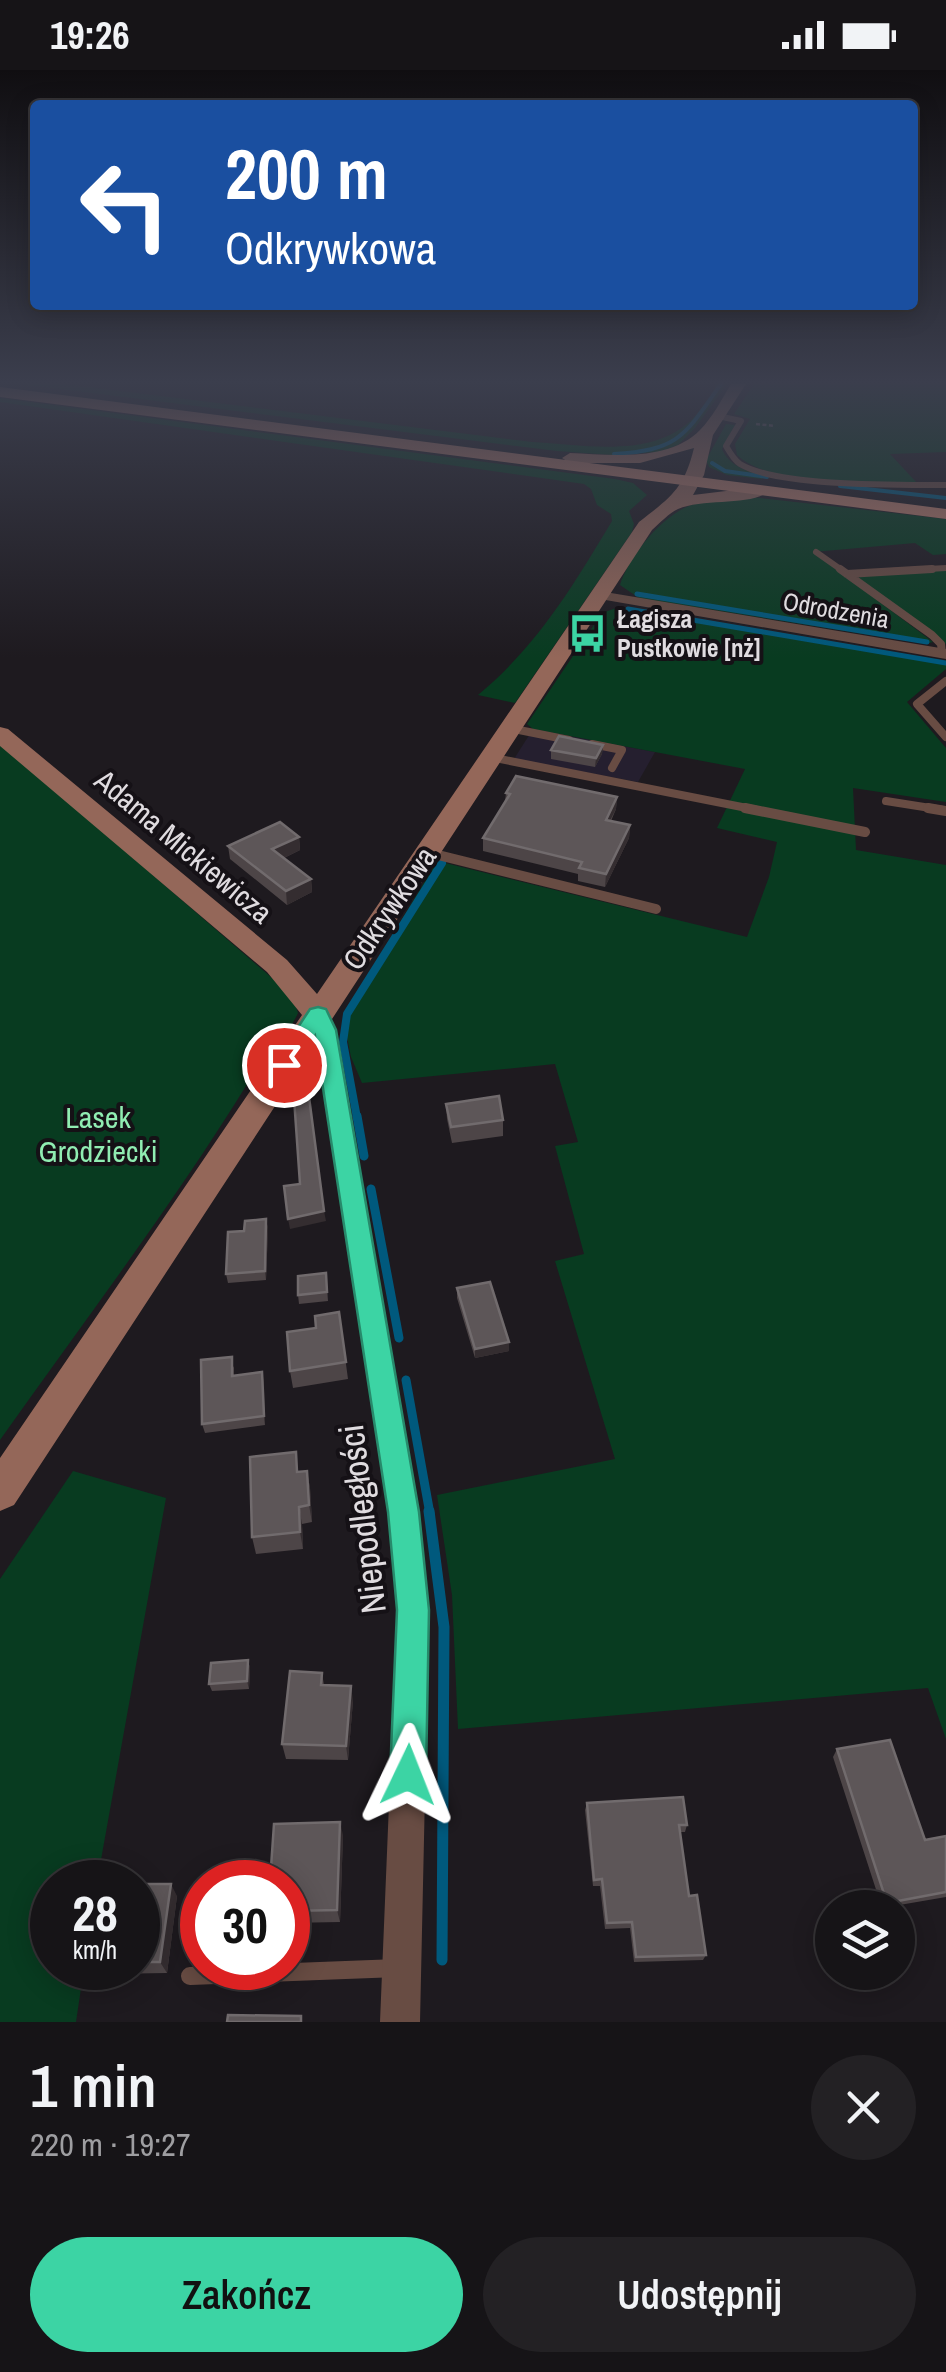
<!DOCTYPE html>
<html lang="pl">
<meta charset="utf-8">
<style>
:root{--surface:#161417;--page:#232124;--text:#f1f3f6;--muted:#9e9ea1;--line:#353336;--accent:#3cd4a4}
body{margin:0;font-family:"Archivo Narrow",sans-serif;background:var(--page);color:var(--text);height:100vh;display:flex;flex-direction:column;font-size:38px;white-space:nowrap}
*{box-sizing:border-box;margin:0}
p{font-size:32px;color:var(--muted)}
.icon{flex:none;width:55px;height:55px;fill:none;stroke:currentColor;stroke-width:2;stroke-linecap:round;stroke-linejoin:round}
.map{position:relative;height:1952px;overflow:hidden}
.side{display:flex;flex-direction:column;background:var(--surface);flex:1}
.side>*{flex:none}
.hud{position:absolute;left:30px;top:30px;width:888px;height:210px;border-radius:10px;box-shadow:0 5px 25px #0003,0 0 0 2px var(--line);background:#1a4fa0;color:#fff;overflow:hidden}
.tools{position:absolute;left:815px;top:1820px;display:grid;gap:20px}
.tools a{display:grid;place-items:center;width:100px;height:100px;border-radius:50%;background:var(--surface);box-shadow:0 5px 25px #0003,0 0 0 2px var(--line);font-size:50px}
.speed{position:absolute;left:30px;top:1790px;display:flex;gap:20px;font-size:50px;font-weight:700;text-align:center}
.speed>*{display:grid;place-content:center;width:130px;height:130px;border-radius:50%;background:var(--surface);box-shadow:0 5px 25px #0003,0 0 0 2px var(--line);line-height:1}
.speed small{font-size:25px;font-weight:400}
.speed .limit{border:15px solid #d22;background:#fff;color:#111}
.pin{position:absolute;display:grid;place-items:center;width:85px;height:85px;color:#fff;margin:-42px;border:5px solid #fff;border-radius:50%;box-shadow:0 2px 10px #0007}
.me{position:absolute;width:110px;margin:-55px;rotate:2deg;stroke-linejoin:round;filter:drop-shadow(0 0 8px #0008)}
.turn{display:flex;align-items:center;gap:35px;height:210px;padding:0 30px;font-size:45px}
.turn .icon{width:130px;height:130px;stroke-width:2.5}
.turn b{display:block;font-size:70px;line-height:85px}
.round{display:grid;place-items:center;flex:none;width:105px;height:105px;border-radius:52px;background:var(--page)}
.headline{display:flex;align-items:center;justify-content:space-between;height:170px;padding:0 30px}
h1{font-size:60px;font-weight:600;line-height:75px}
.button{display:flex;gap:20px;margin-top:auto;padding:20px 30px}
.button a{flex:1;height:115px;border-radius:60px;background:var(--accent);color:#111;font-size:40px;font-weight:600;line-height:115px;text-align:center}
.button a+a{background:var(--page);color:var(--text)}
.status{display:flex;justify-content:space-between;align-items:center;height:70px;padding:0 50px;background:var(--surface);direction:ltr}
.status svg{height:28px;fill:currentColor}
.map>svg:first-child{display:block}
</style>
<div class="status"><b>19:26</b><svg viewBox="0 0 49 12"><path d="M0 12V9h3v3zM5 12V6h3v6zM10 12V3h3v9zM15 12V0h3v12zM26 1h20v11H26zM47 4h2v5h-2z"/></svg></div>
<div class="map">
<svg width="946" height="1952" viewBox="0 0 946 1952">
<rect width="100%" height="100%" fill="#1e1a1f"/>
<!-- commercial -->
<path fill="#251f2f" d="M533 659 655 682 638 712 514 689Z"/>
<!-- green -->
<path fill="#083b20" d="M20 314H64L532 372C588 375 662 391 700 340 706 332 714 324 716 314H727L695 358 678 375 660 382 612 385 557 381Z
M754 314H946V382L890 384 918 414C872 413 770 417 737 385L735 374 750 349 734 344Z
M0 328 615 409 633 413 647 425 629 441 634 454 632 462 515 633 478 625C537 576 573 516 612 451L611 444 597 435 591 419 584 414 0 332Z
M726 354 735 355 722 379C729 396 748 402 764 405L762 409 727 405 709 397 706 390Z
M751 427 946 449V484L933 485 915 473 813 482 933 572 926 574 639 528 620 515C629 486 664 442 695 434 713 429 733 429 751 427Z
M946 500V574L858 508 864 505Z
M619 537 946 591V599L907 632 946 678V732L853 718 856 780 946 795V1669L928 1618 458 1659 452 1525 437 1425 615 1389 555 1191 584 1184 555 1076 578 1072 555 994 362 1013 351 987 343 947 437 791 747 867 769 807 777 772 717 758 745 699 533 659 527 654 602 543Z
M0 673 272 908 294 931 298 943C286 970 264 986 249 1011 173 1135 84 1251 0 1370Z
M73 1401 166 1428 97 1812H52V1898H84L76 1952H0V1509Z"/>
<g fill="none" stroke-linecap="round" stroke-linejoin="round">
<!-- stream-far4 -->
<path stroke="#00597d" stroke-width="4" d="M614 384C680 380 685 365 721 314
M712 393 725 401 767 407
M840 416 946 428"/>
<!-- stream-far3 -->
<path stroke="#00597d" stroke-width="5" d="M637 524 927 572
M628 539 946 593"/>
<!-- stream-far2 -->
<path stroke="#00597d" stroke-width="8" d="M357 1048 343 972 347 944 442 793"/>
<!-- stream-far1 -->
<path stroke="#00597d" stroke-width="9" d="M357 1046 364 1086
M371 1119 399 1268
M406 1310 430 1444"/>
<!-- stream -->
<path stroke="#00597d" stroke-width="11" d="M429 1441 444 1557 442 1890"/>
<!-- path -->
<path stroke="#646064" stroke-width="2.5" stroke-dasharray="4 2.5" stroke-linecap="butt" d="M756 354 775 356"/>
<!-- lane-far3 -->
<path stroke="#684c43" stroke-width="6" d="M718 346 741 351 726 376C730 383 734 390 740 394 778 417 899 415 946 415
M816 482 843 501
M891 501 946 498"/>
<!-- lane-far2 -->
<path stroke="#684c43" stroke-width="8" d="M840 499 932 565 941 574 942 583
M847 504 932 499
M946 611 917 634 946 667
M509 658 569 670
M592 674 622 680 612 698
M490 687 757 740
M886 731 943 740"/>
<!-- lane-far1 -->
<path stroke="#684c43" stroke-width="10" d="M745 738 865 762
M928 738 946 741
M426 782 656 839"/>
<!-- lane -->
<path stroke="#684c43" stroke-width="18" d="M190 1906 398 1898"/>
<!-- street -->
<path fill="#684c43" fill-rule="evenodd" d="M599 521 946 579V589L594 528 592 525Z
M318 937 326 939 336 960 419 1442 429 1540 420 1952H380L397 1540 389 1442 314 960 307 944Z"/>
<!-- secondary -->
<path fill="#946759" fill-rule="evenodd" d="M731 314H746L713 365 704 405 693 425 759 417 768 422C749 436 703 428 678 439 669 443 660 453 652 460L14 1435 0 1441V1388L302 945 267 902 0 676V657L8 659 287 890 317 924 639 452C671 427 684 419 694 378L640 393H570L562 388 570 383C610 385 669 392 700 360 712 348 722 329 731 314Z"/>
<!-- primary -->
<path fill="#b67b69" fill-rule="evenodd" d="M0 317 946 439V449L0 327Z"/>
</g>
<!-- wall -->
<path fill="#4d4547" d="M603 675 602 684 595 697 551 689V680Z
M506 723 617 727 616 739 611 751 630 755 629 768 605 817 578 811V804L483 781V768L505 731Z
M299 767 300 780 284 788 311 809 312 822 287 835 230 789 228 776Z
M446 1034 503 1050V1066L452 1073 447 1049Z
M266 1149 268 1159 266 1210 228 1213 226 1204 244 1161Z
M326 1203 328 1231 299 1234 298 1225Z
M457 1218 509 1272V1281L475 1288 457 1228Z
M339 1242 348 1309 293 1318 290 1301 316 1258Z
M234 1296V1305L262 1302 265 1355 205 1363 202 1354Z
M307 1401 310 1418 312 1452 302 1454 303 1479 256 1484 252 1467 299 1402Z
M248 1590 250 1598 249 1619 212 1621 209 1614Z
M322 1603 324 1615 353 1631 348 1690 286 1689 282 1674Z
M837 1679 925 1770 946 1766V1827L882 1838 833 1687Z
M587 1733 687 1755 685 1762H680L689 1826 706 1885 703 1890 634 1892 630 1858 605 1859 600 1816H593L585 1740Z
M343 1765 340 1852 288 1853V1812Z
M138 1814 177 1826 167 1903 106 1904 101 1898H138Z"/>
<!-- shaded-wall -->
<path fill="#342d30" d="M603 675 602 684 595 697 596 688Z
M617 727 616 739 604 762 606 750Z
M630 755 629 768 605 817 606 804Z
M299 767 300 780 274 793 272 779Z
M311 809 312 822 287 835 286 821Z
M324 1141 326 1151 290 1159 288 1149Z
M266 1149 268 1159 266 1210 265 1201Z
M509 1272V1281L475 1288V1279Z
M262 1302 264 1311 265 1355 264 1346Z
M307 1401 310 1418 312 1452 309 1435Z
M299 1437 302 1454 303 1479 300 1462Z
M248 1590 250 1598 249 1619 247 1611Z
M351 1616 353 1631 348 1690 346 1676Z
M340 1752 343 1765 340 1852 337 1840Z
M171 1814 177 1826 167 1903 160 1892Z"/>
<!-- building -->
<path fill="#5d5658" stroke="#716b6d" stroke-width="2.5" d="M559 666 603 675 596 688 551 680Z
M516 706 617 727 606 750 630 755 606 804 579 798 582 792 483 768 510 724 506 723Z
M280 752 299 767 272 779 311 809 286 821 228 776Z
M499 1026 503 1050 451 1057 446 1034Z
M309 1027 324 1141 288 1149 284 1116 300 1114 294 1028Z
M266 1149 265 1201 226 1204 228 1162 244 1161 245 1151Z
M326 1203 327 1222 298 1225V1206Z
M490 1212 509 1272 475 1279 457 1218Z
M339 1242 346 1292 290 1301 287 1262 316 1258 315 1246Z
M232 1287V1306L262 1302 264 1346 202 1354 201 1290Z
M296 1382 297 1402 307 1401 309 1435 299 1437 300 1462 252 1467 250 1387Z
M248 1590 247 1611 209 1614 211 1593Z
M290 1601 322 1603 321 1615 351 1616 346 1676 282 1674Z
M890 1670 925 1770 946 1766V1822L887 1833 837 1679Z
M683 1727 687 1755H679L689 1826 697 1825 706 1885 636 1887 632 1852 607 1853 602 1809 594 1810 587 1733Z
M340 1752 337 1840 288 1841V1812H270L274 1754Z
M138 1814H171L160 1892H138Z
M228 1945 301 1946V1952H227Z"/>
<!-- sky -->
<linearGradient id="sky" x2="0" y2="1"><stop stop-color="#100e11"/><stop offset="0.53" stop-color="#3b3e4d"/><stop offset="1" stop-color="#3b3e4d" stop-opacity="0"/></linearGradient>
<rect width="946" height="588" fill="url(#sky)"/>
<!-- route -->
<path fill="#3cd4a4" stroke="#278a6b" stroke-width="2.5" d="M318 937 326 939 336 960 419 1442 429 1540 426 1705 421 1718 408 1723 395 1718 390 1705 397 1540 388 1442 315 966 293 1001H276L273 995 310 939Z"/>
<!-- icons -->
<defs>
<symbol id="bus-bare" viewBox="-9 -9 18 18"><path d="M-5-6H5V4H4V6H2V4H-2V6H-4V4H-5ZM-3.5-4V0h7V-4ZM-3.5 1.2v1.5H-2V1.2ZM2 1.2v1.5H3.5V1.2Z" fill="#3cd4a4" stroke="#151116" stroke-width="2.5" paint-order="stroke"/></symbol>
</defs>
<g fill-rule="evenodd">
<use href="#bus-bare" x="560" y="536" width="55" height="55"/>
</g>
<g text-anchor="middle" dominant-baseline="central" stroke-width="8" stroke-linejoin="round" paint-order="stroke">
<!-- far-street labels -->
<g font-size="25" fill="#e0dce0" stroke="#151116">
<text transform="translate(836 540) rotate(10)">Odrodzenia</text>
</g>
<!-- far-poi labels -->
<g font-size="25" font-weight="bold" fill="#e0dce0" stroke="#151116" text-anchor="start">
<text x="617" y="549">Łagisza<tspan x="617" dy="29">Pustkowie [nż]</tspan></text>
</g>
<!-- street labels -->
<g font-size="30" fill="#e0dce0" stroke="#151116">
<text transform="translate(184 776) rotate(40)">Adama Mickiewicza</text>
<text transform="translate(389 838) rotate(-56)">Odkrywkowa</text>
</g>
<!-- park labels -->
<g font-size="30" fill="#90edb2" stroke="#151116">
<text x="98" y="1047">Lasek<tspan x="98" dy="34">Grodziecki</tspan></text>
</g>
<!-- near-street labels -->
<g font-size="35" fill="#e0dce0" stroke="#151116">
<text transform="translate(362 1449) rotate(-97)">Niepodległości</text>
</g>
</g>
</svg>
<div class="tools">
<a><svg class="icon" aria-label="layers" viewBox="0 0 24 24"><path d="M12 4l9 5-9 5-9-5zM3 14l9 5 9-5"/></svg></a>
</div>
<div class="speed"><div>28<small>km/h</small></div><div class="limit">30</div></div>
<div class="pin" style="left:284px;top:995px;background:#d93025"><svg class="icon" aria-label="arrive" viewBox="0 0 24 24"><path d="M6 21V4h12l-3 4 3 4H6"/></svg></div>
<svg class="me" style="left:408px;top:1705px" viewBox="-20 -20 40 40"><path d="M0-17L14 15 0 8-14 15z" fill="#3cd4a4" stroke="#fff" stroke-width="4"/></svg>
<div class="hud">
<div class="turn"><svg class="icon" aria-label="left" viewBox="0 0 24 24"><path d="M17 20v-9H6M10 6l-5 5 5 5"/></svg><div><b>200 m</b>Odkrywkowa</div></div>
</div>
</div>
<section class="side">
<div class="headline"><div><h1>1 min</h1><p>220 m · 19:27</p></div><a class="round"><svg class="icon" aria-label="close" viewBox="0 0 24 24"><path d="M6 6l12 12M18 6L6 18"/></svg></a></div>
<div class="button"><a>Zakończ</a><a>Udostępnij</a></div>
</section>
